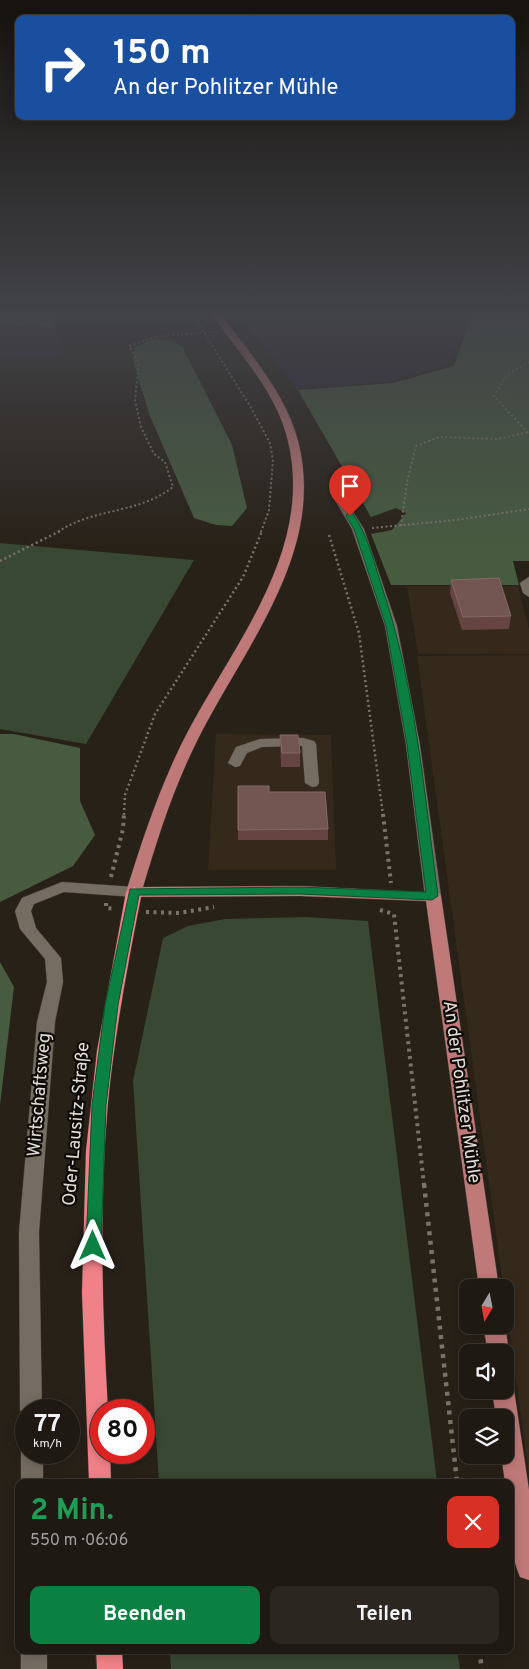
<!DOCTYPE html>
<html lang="de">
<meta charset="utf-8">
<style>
:root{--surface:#1e1912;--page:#2b2620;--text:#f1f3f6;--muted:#a1a09f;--line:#3c3832;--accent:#0b8043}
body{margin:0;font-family:Overpass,sans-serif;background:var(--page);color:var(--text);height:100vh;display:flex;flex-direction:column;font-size:19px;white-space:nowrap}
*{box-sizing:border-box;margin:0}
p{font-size:16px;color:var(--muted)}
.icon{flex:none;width:28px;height:28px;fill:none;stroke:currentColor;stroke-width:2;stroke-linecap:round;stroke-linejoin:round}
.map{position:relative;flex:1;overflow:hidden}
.side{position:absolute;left:15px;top:1479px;width:499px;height:175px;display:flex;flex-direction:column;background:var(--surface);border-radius:10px;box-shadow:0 2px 12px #0003,0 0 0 1px var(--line)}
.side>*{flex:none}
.guide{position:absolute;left:15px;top:15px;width:500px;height:105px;border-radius:10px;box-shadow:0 2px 12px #0003,0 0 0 1px var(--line);background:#1a4fa0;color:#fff;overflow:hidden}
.needle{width:32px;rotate:190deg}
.controls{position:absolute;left:459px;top:1279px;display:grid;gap:10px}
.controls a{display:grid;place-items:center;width:55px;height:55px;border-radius:10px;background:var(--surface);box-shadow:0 2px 12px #0003,0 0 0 1px var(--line);font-size:25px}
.speed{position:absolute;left:15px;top:1399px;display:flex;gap:10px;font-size:25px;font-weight:700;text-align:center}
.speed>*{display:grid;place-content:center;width:65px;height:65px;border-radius:50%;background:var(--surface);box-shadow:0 2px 12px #0003,0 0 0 1px var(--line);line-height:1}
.speed small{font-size:12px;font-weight:400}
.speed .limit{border:8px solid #d22;background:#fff;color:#111}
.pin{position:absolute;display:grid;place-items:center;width:42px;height:42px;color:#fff;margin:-51px -21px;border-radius:50% 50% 50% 0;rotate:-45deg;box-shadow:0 0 5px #0007}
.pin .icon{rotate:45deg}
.me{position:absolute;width:55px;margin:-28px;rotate:0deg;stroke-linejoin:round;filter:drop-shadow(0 0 4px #0008)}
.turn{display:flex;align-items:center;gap:18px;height:105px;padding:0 15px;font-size:22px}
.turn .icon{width:65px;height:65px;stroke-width:2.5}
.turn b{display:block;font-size:35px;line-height:42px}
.round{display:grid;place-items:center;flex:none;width:52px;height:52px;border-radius:10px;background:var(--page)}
.headline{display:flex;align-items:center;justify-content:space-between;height:85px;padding:0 15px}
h1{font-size:30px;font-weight:700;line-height:38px;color:#1e9e55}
.button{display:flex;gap:10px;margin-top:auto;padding:10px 15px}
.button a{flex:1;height:58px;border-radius:10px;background:var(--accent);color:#fff;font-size:20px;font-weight:700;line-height:58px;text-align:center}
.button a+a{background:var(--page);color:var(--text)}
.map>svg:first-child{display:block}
</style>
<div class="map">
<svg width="529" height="1669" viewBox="0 0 529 1669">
<rect width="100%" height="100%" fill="#282118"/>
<!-- built -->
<path fill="#35291b" d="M407 586H518L529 629V654H418Z
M529 655V1475L417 656Z
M216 734 331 735 336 870H208Z"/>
<!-- industrial -->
<path fill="#2e2534" d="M0 315H49L66 355 0 360Z
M240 315H468L469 316 448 365 389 382 297 389Z"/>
<!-- green -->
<path fill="#384832" d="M0 543 194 560 86 744 0 729Z
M306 917 368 921 437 1482H159L133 1081 163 938 188 926 225 919Z
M170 1650H457L460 1669H171Z"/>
<!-- forest -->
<path fill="#475b40" d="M0 315H66L52 328 0 323Z
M472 315H529V561H513L519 585H391L371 534 392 530 406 513 396 508 371 517 298 390 393 383 454 366Z
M152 339 174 341 183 348 232 445 247 508 232 526 216 525 194 518 150 416 134 364 133 357 136 347Z
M0 734H14L80 748V801L95 835 73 866 0 902Z
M0 962 14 987 0 1105Z"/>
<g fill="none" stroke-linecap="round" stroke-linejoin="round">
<defs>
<path id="minor" d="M335 489 339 490 364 529 397 626 420 745 441 896 433 901 425 896 406 745 385 626 352 529 330 492Z
M529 577V597L523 593 520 583Z
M303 738 314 741 316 744 319 783 317 786 312 787 305 783 302 746 262 747 247 753 240 766 235 767 228 763 236 747 260 739Z
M62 882 134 887 142 892 134 897 64 892 34 904 31 911 36 928 61 958 63 982 55 1022 39 1232 42 1410H26V1418L20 1410 19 1232 37 1022 47 982 45 959 20 929 15 911 22 898Z
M26 1444V1452H43V1482H21V1452Z
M21 1650H47V1669H21Z"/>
<path id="major" d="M212 315H221C250 353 286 394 298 441 327 552 243 648 197 741 173 789 158 837 143 887L300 886 439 893 441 896 499 1288H479L426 901 300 896 134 897 126 892C142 841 158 792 182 743 229 649 315 554 288 441 277 393 240 354 212 315Z
M483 1325H505L509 1352 506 1358 505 1352H488Z
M505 1381 511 1383 514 1390 529 1490V1580L520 1577C508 1549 510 1512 510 1482H505L501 1455H505V1418H496L492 1390H505Z"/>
<path id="highway" d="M134 887 142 892C128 962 115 1032 108 1102 99 1204 102 1308 108 1410H101V1452H110L111 1482H89L82 1293 86 1151 97 1051 126 892Z
M96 1650H122L123 1669H97Z"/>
</defs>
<!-- minor casing -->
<use href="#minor" stroke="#433d37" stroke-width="1"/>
<!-- major casing -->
<use href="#major" stroke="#433d37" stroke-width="1"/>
<!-- highway casing -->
<use href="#highway" stroke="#433d37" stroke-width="1"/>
<!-- path-far3 -->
<path stroke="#7a736c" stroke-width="2" stroke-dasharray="2 2.5" stroke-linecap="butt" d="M193 315 250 406 270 443 273 460 269 510 261 532
M528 433 494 396 507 375 529 362
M401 526 407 482 416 446 439 437 497 439 529 432
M372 528 456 520 529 509
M58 532C92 508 139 514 173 487L165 462 154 454 141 427 135 400 139 363 129 346 158 336 215 332"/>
<!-- path-far2 -->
<path stroke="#7a736c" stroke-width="2.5" stroke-dasharray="2 3" stroke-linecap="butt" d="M329 535 359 633 383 815
M0 561 60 531
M124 815 125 795 155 714 243 577 262 531"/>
<!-- path-far1 -->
<path stroke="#7a736c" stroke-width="4" stroke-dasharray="3 4.5" stroke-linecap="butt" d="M383 814 391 883
M111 877 123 829 124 814
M106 903V908L115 909
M380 910 394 914 424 1185
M146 912 179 913 214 907"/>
<!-- path -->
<path stroke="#7a736c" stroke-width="4.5" stroke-dasharray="4 5.5" stroke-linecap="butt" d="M424 1184 457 1482
M479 1650 482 1669"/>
<!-- minor -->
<use href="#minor" fill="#756d62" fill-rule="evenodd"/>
<!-- major -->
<use href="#major" fill="#bf7979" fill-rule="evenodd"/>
<!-- highway -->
<use href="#highway" fill="#f18188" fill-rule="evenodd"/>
</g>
<!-- wall -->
<path fill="#654442" d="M451 580 511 616 509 629 462 630 450 593Z
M280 735 300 753V767H281Z
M269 792 328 829V840H238V830Z"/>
<!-- building -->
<path fill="#735552" stroke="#846a67" d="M499 578 511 616 463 617 451 580Z
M280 735H298L300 753H282Z
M238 786H269V792H325L328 829 238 830Z"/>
<!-- sky -->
<linearGradient id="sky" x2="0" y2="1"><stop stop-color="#16120d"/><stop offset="0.57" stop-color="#424348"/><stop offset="1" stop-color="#424348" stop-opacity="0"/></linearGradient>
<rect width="529" height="549" fill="url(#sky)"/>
<!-- route -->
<path fill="#0b8043" stroke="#07532c" d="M347 514H353C367 534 373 558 380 581 415 682 424 791 438 896L432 900 300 894 139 895 118 1005 106 1105 101 1246 99 1251 93 1252 88 1251 86 1246 92 1105 105 1005 130 889 300 887 426 892 407 745 386 626 354 529 346 516Z"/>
<g text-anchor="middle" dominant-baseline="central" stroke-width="4.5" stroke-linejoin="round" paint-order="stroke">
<!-- near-street labels -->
<g font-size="18" fill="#e3ddd8" stroke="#0e0b07">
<text transform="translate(461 1092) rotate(82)">An der Pohlitzer Mühle</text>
<text transform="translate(40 1095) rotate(-85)">Wirtschaftsweg</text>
<text transform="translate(77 1124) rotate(-85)">Oder-Lausitz-Straße</text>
</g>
</g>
</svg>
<div class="controls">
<a><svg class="needle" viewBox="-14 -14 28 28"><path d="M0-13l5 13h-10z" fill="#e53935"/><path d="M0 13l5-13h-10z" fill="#a1a09f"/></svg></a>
<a><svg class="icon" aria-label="sound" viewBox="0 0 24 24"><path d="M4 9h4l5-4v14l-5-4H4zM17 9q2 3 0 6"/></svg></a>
<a><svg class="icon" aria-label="layers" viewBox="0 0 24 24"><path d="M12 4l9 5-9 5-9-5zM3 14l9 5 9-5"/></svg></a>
</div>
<div class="speed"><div>77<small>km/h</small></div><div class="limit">80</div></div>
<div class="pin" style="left:350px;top:516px;background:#d93025"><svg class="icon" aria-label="arrive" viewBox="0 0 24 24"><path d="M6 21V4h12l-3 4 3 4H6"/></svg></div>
<svg class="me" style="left:93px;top:1246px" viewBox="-20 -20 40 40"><path d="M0-17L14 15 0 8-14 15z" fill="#0b8043" stroke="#fff" stroke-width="4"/></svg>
<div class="guide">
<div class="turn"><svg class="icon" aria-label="right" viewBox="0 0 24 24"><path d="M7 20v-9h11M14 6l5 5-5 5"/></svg><div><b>150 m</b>An der Pohlitzer Mühle</div></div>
</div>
<section class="side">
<div class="headline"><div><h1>2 Min.</h1><p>550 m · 06:06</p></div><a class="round" style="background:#d93025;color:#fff"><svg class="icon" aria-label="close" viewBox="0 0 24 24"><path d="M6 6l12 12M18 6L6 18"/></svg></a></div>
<div class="button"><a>Beenden</a><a>Teilen</a></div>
</section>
</div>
